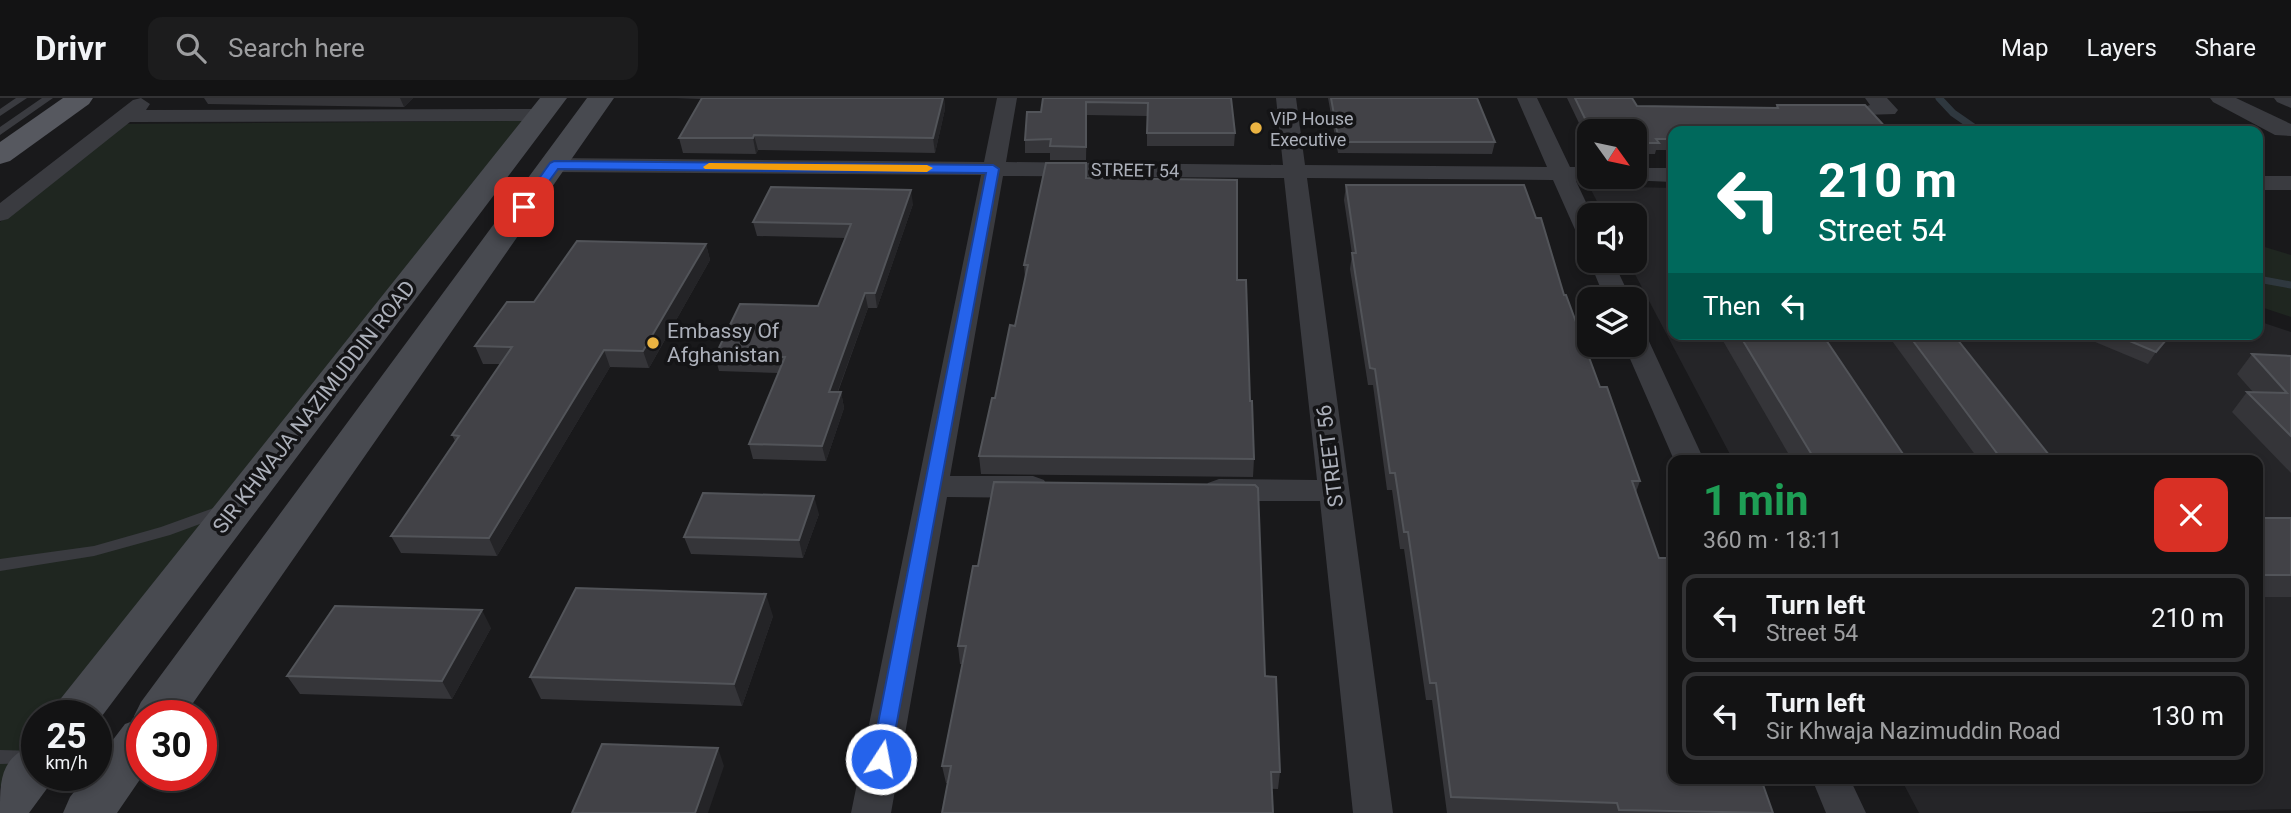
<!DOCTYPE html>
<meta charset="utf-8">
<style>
:root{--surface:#131314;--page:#1c1c1d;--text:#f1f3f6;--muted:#9d9ea0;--line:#323234}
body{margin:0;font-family:Roboto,sans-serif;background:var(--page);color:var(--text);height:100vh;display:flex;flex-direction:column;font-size:26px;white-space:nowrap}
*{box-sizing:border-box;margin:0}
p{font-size:23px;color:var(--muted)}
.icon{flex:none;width:38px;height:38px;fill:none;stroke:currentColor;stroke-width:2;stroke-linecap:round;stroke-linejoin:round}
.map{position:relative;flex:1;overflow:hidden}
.panel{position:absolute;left:1668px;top:357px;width:595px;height:329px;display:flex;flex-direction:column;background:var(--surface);border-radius:14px;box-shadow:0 4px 10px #0003,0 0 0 2px var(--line)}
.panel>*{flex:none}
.top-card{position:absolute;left:1668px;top:28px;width:595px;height:214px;border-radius:14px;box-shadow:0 4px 10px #0003,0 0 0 2px var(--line);background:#00695c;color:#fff;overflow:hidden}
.needle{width:46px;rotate:123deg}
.tools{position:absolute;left:1577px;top:21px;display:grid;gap:14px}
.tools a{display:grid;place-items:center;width:70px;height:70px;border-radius:14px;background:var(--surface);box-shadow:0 4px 10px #0003,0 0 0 2px var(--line);font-size:35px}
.speed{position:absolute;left:21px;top:602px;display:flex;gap:14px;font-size:35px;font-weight:700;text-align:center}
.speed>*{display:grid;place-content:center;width:91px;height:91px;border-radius:50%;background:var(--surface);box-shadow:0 4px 10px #0003,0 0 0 2px var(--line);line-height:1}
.speed small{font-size:18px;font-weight:400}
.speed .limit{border:10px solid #d22;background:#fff;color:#111}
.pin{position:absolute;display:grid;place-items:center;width:60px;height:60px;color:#fff;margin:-30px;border-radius:14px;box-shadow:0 4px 10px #0006}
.me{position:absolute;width:77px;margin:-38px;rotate:11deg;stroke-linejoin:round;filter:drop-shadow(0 0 5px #0008)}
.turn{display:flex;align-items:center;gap:24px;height:147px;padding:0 35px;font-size:32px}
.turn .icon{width:91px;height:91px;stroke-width:2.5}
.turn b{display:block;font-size:49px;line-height:60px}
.then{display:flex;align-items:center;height:66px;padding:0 35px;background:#0003;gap:14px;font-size:26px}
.round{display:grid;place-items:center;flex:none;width:74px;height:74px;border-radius:14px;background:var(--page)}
.summary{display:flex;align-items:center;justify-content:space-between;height:119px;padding:0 35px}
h1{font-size:42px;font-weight:700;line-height:52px;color:#1e9e55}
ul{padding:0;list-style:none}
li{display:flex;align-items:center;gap:21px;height:88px;margin:0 14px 10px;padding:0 21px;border:4px solid var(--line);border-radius:14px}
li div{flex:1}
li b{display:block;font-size:26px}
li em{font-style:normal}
header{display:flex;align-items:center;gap:42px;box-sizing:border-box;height:98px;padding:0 35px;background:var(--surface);border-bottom:2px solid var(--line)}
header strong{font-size:33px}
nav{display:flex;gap:38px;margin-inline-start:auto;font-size:24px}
.search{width:490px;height:63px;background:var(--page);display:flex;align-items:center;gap:18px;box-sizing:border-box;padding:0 24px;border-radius:14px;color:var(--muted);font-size:26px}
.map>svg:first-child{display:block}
</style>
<header>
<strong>Drivr</strong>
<div class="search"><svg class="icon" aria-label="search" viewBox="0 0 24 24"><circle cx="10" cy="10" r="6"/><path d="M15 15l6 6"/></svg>Search here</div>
<nav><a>Map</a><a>Layers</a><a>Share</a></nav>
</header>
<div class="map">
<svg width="2291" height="715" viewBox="0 0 2291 715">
<rect width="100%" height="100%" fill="#19191b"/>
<!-- built -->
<path fill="#252528" d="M1589 88 1673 90V236H2258V223L2291 234V711L2116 715H1919L1901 681H2258V362H1733L1628 163H1634V117H1604Z"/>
<!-- green -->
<path fill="#1f2620" d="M523 23 56 618H37V642L0 689V124L124 26Z
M2258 147 2291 157V219L2258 208Z"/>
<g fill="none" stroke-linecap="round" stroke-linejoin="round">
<!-- stream -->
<path stroke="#2f383f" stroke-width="7" d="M1939 0 1953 15 1979 33
M2258 181 2291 187"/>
<!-- lane -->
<path fill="#3a3b40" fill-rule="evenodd" d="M16 0H27L0 18V11Z
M42 0H53L0 37V29Z
M222 407 227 408 229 412 227 416 170 437 94 458 0 473V461L94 448 161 429Z
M0 652 37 653V665L0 666Z"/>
<!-- street -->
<path fill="#3a3b40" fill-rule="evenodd" d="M141 0 150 6 146 12 541 11 548 13 551 17 548 21 541 23 130 24 8 121 0 123V105L133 2Z
M997 0H1017L1006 64 1283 67 1276 0H1296L1305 67 1547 69 1517 0H1537L1570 69H1589V79H1598L1589 83H1576L1592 117H1589V143L1581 141 1577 136 1553 82 1307 80 1393 715H1353L1320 403H1219L1208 399 1204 392 1208 385 1219 381 1317 382 1284 80 1003 78 950 378H1033L1044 382 1048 389 1044 396 1033 400 947 399 891 715H851L981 77 554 74 546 72 543 67 546 62 554 60 984 64Z
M1865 0H1887L1898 12 1895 16 1864 17 1861 13 1864 9 1870 7Z
M2210 0H2236L2291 26V38L2275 37 2213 4Z
M2274 0H2291V10L2277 4Z
M1634 70H1673V84L1626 82 1624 79H1634Z
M2258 78H2291V92H2258Z
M1589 162 1613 163 1631 201H1605Z
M1634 231 1643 233 1647 239 1704 362H1674L1624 247H1634Z
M1812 681H1850L1866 715H1826Z"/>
<!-- secondary -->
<path fill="#484a50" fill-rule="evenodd" d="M540 0H567L96 626V618H52L58 604Z
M587 0H614L184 618H142L143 677 117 715H63L70 699 87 677H96V664L125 626 136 622 134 618 141 604Z
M37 645V677H56L54 681 29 715H0C0 680 0 659 37 645Z"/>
<!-- primary -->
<path fill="#56585f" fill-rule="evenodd" d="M63 0H93L89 6 10 63 0 66V44Z"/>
</g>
<!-- wall -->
<path fill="#353539" d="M204 0H413L404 9 208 6Z
M676 0H944L945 11 935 55 758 52 756 56 683 55 679 40 702 1Z
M1043 0H1231L1235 35 1234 48H1147V18L1087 17 1086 62H1050V55H1025V42L1041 14Z
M1328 0H1477L1495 44 1492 56 1338 55Z
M1567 0H1632L1637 8 1776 10 1777 7H1865L1673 33V52H1656L1655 56H1634V33H1589V46Z
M1086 80 1237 182 1250 303 1254 361 1253 379 981 376 979 358 1015 228 1025 180 1024 167Z
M1346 87 1564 197 1600 289 1640 383 1636 394 1673 681 1773 715H1447L1432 602H1426L1404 451H1400L1392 392H1387L1373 287H1368L1350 171 1352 156 1344 102Z
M913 106 877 210H868L838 294H841L844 310 826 363 753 361 749 346 778 275 719 273 715 258 818 208 846 140 757 138 753 124Z
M706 146 710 162 649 270 610 269 497 458 401 455 391 438 455 343 452 337 500 266H483L475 248Z
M1719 236H1822L1907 362H1792Z
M1887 236H1953L2053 362H1979Z
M2076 236H2172L2148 266Z
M2252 256 2291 258V375L2232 314 2247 294H2253L2237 276Z
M819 416 803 460 691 456 684 439Z
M2258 420H2291V499H2258Z
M773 518 742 608 541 601 530 579Z
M491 530 452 601 300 596 287 578Z
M958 548 1265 578 1280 674 1278 691 946 685 942 668 962 566H960Z"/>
<!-- shaded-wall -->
<path fill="#242427" d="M400 0H413L404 9Z
M940 0H944L945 11 935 55 933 40Z
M754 37 758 52 756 56 753 40Z
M911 92 913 106 877 210 875 195Z
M706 146 710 162 649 270 643 253Z
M865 195 868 210 832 309 829 294Z
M2172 236 2165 245 2148 266 2156 254Z
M604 252 610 269 497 458 489 440Z
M841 294 844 310 826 363 822 348Z
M814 398 819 416 803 460 799 442Z
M766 496 773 518 742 608 734 586Z
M482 512 491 530 452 601 442 583Z
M718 650 724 668 708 715H695Z"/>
<!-- building -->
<path fill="#424247" stroke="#525459" stroke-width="2" d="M702 0H943L933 40 754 37 753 40H679Z
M1043 0H1231L1235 35H1147L1148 5 1086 4V49L1050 48 1051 41 1025 42 1027 14H1041Z
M1331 0H1477L1495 44H1339Z
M1575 0H1632L1637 8 1778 10 1777 7H1865L1889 33H1673V41H1656L1659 45H1634V33H1591Z
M1046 65H1086V80L1237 82V182H1246L1250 303H1252L1254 361 979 358 992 300H995L1010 227 1015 228 1028 167H1024Z
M1346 87H1524L1536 120H1541L1564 197H1566L1600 289H1607L1640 383H1632L1659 460H1673V681H1761L1773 715 1619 712 1617 705 1451 699 1436 585H1430L1408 434H1404L1395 375H1390L1375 271 1370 270 1352 155H1356Z
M771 89 911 92 875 195H865L829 294H841L822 348 749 346 785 259 715 258 740 206 818 208 851 126 753 124Z
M577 143 706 146 643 253 604 252 489 440 391 438 459 338 452 337 512 249 475 248 507 204H534Z
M1739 236H1822L1907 362H1815Z
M1908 236H1953L2053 362H2002Z
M2113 236H2171L2156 254Z
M2252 256 2291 258V338L2247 294 2287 295Z
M994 384 1255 387 1258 390 1265 578 1276 579 1280 674H1271L1273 715H942L951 668H942L966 548H958L973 468H978Z
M703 395 814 398 799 442 684 439Z
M2258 420H2291V477H2258Z
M576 490 766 496 734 586 530 579Z
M335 508 482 512 442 583 287 578Z
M602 646 718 650 695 715H572Z"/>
<!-- route -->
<path fill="#2563eb" stroke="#184099" stroke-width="2" d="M554 63 993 67 999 71 889 667 881 669 874 667 871 661 986 75 558 71 528 112H520V107L550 65Z"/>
<!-- slow -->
<path fill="#f59e0b" d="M709 65 927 67 933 70 927 74 705 71 703 69Z"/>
<!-- markers -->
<g fill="#eab342" stroke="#141416" stroke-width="2.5">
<circle cx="1256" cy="30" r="7"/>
<circle cx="653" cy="245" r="7"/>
</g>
<g text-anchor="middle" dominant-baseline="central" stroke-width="7" stroke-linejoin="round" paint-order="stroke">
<!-- far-poi labels -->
<g font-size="18" fill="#acb0ba" stroke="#141416" text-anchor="start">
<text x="1270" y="20">ViP House<tspan x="1270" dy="21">Executive</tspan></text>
</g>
<!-- far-street labels -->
<g font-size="18" fill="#acb0ba" stroke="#141416">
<text transform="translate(1135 72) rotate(1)">STREET 54</text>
</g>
<!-- poi labels -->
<g font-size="21" fill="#acb0ba" stroke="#141416" text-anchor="start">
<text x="667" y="233">Embassy Of<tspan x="667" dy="24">Afghanistan</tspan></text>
</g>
<!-- street labels -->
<g font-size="21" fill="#acb0ba" stroke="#141416">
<text transform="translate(314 309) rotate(-52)">SIR KHWAJA NAZIMUDDIN ROAD</text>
<text transform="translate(1330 358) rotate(-97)">STREET 56</text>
</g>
</g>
</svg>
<div class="tools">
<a><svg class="needle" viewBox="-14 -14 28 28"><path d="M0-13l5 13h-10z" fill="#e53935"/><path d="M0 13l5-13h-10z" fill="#9d9ea0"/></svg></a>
<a><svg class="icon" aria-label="sound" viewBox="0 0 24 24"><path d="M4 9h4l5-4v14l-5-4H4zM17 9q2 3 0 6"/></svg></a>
<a><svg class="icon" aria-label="layers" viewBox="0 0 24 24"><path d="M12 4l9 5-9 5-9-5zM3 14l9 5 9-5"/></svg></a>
</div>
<div class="speed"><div>25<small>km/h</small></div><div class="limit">30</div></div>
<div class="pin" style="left:524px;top:109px;background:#d93025"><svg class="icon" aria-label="arrive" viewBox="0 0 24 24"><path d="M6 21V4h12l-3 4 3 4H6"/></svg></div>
<svg class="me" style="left:881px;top:661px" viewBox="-20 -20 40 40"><circle r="17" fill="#2563eb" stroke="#fff" stroke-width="3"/><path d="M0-11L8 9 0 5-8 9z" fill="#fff"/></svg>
<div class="top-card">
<div class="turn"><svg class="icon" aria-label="left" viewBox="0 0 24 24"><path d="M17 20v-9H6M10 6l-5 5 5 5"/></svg><div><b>210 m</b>Street 54</div></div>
<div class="then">Then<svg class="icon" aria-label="left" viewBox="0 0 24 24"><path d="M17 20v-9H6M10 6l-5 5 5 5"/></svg></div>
</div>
<section class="panel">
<div class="summary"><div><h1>1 min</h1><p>360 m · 18:11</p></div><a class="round" style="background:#d93025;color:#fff"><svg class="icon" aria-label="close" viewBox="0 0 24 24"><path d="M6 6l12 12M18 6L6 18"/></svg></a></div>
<ul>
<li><svg class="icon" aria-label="left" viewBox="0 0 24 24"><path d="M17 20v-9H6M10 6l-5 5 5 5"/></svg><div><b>Turn left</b><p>Street 54</p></div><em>210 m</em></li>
<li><svg class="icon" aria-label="left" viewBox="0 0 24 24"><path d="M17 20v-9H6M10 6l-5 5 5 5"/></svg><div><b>Turn left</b><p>Sir Khwaja Nazimuddin Road</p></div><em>130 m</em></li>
</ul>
</section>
</div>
